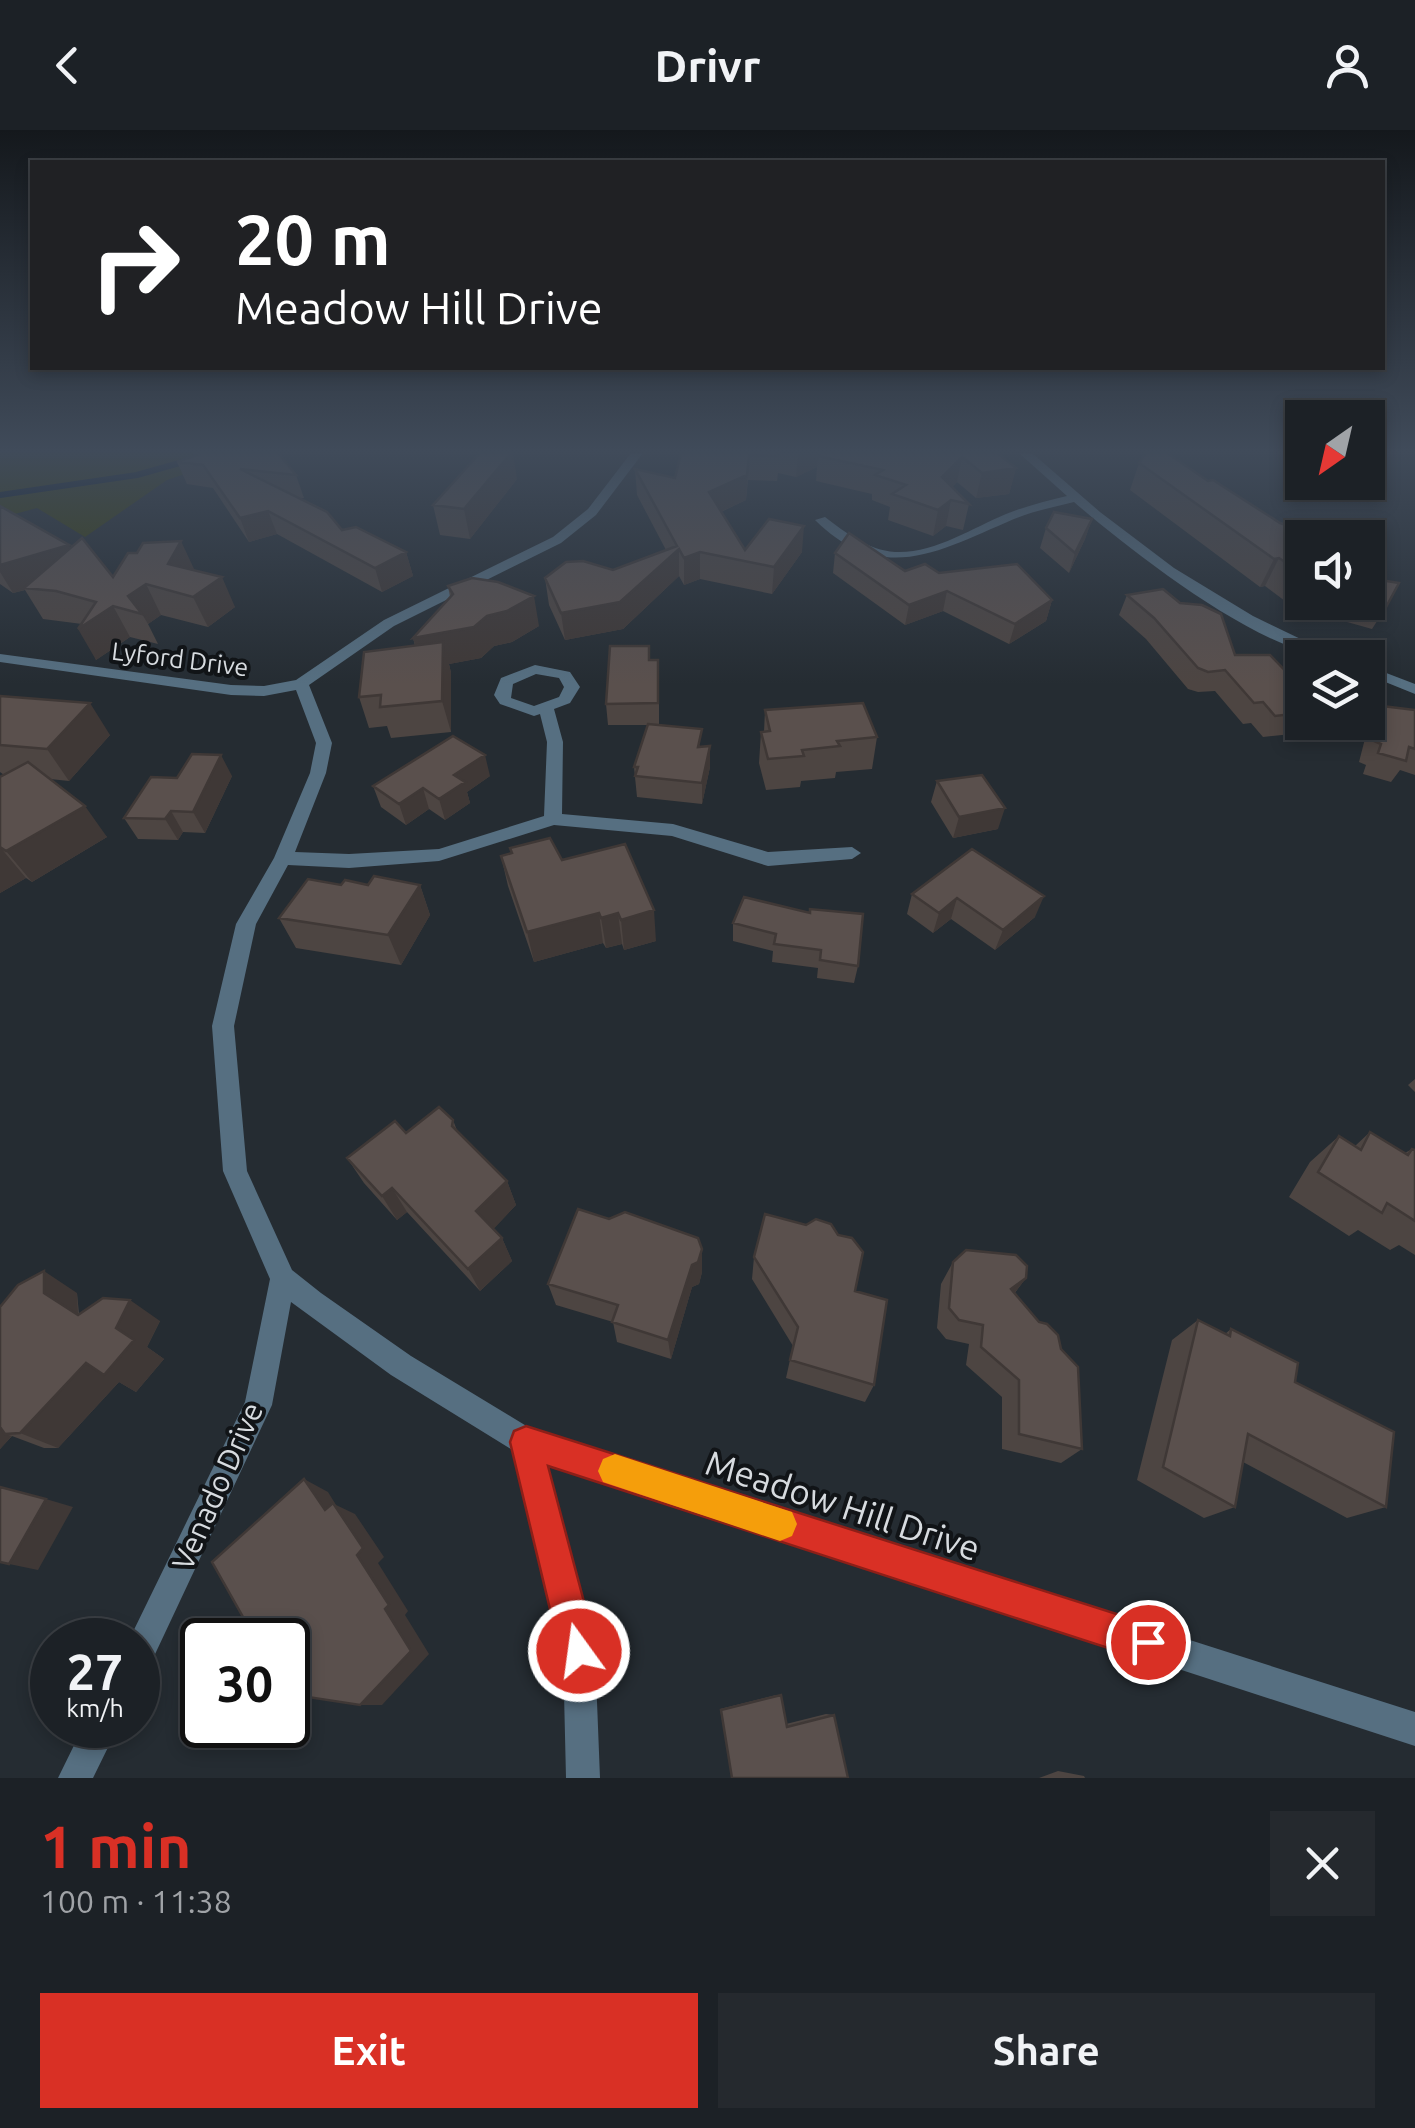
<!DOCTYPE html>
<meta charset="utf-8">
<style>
:root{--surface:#1c2126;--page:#25292e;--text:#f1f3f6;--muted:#a0a3a7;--line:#3a3e43;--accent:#d93025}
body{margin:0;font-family:Ubuntu,sans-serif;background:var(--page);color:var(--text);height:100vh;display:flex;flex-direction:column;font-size:38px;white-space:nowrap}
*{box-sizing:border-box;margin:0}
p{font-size:32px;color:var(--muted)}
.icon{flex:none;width:55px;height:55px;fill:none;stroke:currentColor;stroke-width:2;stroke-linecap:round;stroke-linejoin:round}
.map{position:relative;height:1648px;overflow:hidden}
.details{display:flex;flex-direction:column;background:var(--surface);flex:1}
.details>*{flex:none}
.hud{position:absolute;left:30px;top:30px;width:1355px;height:210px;border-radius:0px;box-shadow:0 5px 15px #0003,0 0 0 2px var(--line);background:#202124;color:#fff;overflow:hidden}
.needle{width:65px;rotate:214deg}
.buttons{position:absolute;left:1285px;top:270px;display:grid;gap:20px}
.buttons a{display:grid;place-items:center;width:100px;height:100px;border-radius:0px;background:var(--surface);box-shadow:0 5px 15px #0003,0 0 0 2px var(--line);font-size:50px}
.speed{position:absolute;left:30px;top:1488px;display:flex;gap:20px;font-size:50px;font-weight:700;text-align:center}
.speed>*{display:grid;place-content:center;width:130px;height:130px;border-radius:50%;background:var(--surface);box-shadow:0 5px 15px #0003,0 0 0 2px var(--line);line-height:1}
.speed small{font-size:25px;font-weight:400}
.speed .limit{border:5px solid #111;border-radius:15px;background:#fff;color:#111}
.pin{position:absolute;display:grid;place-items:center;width:85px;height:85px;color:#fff;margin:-42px;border:5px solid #fff;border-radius:50%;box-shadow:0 2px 10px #0007}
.me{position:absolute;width:110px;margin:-55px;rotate:346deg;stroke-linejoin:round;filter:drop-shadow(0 0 8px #0008)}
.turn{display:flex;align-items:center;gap:35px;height:210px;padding:0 40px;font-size:45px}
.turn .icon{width:130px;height:130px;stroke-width:2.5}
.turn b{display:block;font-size:70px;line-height:85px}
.round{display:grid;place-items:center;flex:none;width:105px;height:105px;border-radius:0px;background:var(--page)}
.overview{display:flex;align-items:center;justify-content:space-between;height:170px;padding:0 40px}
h1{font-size:60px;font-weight:700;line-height:75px;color:var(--accent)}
.action{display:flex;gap:20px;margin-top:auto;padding:20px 40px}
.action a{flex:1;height:115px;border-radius:0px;background:var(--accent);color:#fff;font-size:40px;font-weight:700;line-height:115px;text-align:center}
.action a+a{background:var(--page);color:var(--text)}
header{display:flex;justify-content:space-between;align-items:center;height:130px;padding:0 40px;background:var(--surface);font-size:45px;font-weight:700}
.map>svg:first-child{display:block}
</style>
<header><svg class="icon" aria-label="back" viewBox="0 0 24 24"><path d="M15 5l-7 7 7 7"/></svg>Drivr<svg class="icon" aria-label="person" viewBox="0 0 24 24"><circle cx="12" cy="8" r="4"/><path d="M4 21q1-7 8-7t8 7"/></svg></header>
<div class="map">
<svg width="1415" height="1648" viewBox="0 0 1415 1648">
<rect width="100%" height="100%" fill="#252c32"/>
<!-- green -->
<path fill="#383d0a" d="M0 323H247L167 350 85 407 37 378 0 388Z"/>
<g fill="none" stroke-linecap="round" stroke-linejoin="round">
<!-- stream -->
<path stroke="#01132b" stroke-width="6" d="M0 365 137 345 190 330"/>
<!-- minor -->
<path fill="#566f81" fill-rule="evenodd" d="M631 323H643L596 385 561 413 394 496 309 555 332 613 326 643 295 722 349 724 439 719 544 686 547 612 540 584 534 586 500 574 494 565 501 548 535 535 570 542 580 557 570 573 554 579 563 612 562 684 673 694 768 722 852 717 861 723 852 729 768 736 672 706 554 695 439 731 349 738 288 735 256 794 234 896 247 1041 292 1140 321 1163 411 1226 533 1300 1415 1582V1616L546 1333 595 1521 600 1648H566L563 1521 514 1321 391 1245 291 1172 272 1275 149 1537 138 1542V1510H129L245 1272 270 1149 223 1041 212 896 236 794 274 728 310 643 316 613 296 560 264 566 231 565 0 532V524L231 555 264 556 296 550 384 490 553 407 588 379ZM536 544 559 548 564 557 559 567 534 576 511 568 513 554Z
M1019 323H1032L1100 382 1174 438 1253 486 1340 528C1266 528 1130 420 1074 372 1054 377 1033 381 1014 389 941 420 883 457 815 390L825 387C846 403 868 420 895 422 934 424 972 398 1006 384 1026 376 1047 371 1067 366Z
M1368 536 1415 554V564L1368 545Z
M84 1595H119L93 1648H58Z"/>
</g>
<!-- wall -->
<path fill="#4d4542" d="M193 323H278L296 345 304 368H297L342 400 406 422 413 446 382 462 277 404 249 412 213 358 187 354 177 332 194 326Z
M681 323H997L1016 338 1009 364 976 368 957 352 952 357 969 374 963 400 946 396 933 406 888 390 890 377 872 370V364L816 351 817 337 796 347 778 343 777 351 748 350 746 370 721 382 745 420 802 422 772 464 700 449 684 455 679 446 623 499 565 510 549 475 545 448 613 440 666 420 637 365 635 339 675 348Z
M1139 333 1208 351 1280 393 1298 399 1302 467 1285 471 1265 456 1260 457 1130 360Z
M517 349 470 409 440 405 433 375Z
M0 376 71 418 113 447 194 440 235 477 208 497 161 485 148 494 158 514 130 507 96 530 82 494 43 489 25 460 13 463 0 454Z
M1092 389 1085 409 1069 443 1040 418 1046 398Z
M835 423 905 441 939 443 1052 470 1046 491 1009 514 943 481 905 495 833 443Z
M448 456 539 496 512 512 494 516 481 528 449 534 451 543V602L391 608 387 596 369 598 359 567 415 516 413 508 450 467Z
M1127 465 1235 525 1302 558V592H1317L1311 602 1263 607 1251 593 1243 594 1215 561 1198 562 1188 559 1146 509 1119 485Z
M1350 472H1368L1385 479 1372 499 1340 490Z
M650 530 659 551V594L702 617 710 616V637L702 674 637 667 634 637 648 595H608L606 574Z
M0 566 110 605 69 651 50 649 107 707 32 752 26 748 0 763 4 645 0 642Z
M1382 576 1415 580V645L1400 640 1391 652 1363 644 1366 635 1359 632 1368 597Z
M765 580 877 607 872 639 836 642 835 648 801 651 800 657 766 660 759 633 761 602H764Z
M232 646 205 703 183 702 178 710 138 709 124 688 177 648Z
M490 646 467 662 470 673 445 690 429 679 406 695 381 677 373 656Z
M937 651 998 699 953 708 931 672Z
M972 719 1035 787 995 820 951 789 933 803 907 784 912 764Z
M501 726 562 730 656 811 624 820 622 814 606 818 603 813 534 832 508 756Z
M341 755H420L430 785 401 835 296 818 279 788Z
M744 767 858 836 854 853 817 848 818 838 772 832 773 821 733 811V793Z
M1415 949V962L1408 955Z
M453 990 458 1003 507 1051 516 1075 493 1099 502 1108 512 1131 480 1161 407 1082 397 1090 364 1053 347 1028 406 1003Z
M1370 1002 1405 1023 1412 1019 1415 1020V1125L1399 1115 1390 1120 1358 1100 1349 1106 1289 1067 1310 1032 1339 1006 1355 1016Z
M754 1127 855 1161 874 1255 865 1272 786 1248 793 1216 752 1149Z
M953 1132 1026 1148 1014 1164 1082 1319 1061 1333 1002 1319V1267L966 1235 969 1214 946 1209 937 1198 941 1154Z
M702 1142 699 1154 692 1157 671 1229 617 1212 613 1192 556 1175 548 1154Z
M77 1163 79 1184 160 1191 147 1217 164 1229 136 1262 119 1252 58 1318H44L12 1306 0 1319V1177Z
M1198 1190 1225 1204 1231 1199 1295 1252 1386 1377 1347 1388 1243 1332 1235 1377 1204 1388 1137 1350 1172 1210Z
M776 1565H781L786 1594 826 1584 834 1585 732 1648 720 1579Z
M1058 1641 1084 1646 1085 1648H1039Z"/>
<!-- shaded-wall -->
<path fill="#3f3836" d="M511 323H513L517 349 470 409 464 379Z
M798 323H833L818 326 817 337 796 347Z
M749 325 746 370 709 387V362Z
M962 327 957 352 937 372 942 347Z
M1016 338 1009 364 976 368 982 343Z
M951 370 946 396 933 406 938 380Z
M268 381 277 404 249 412 240 388Z
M1092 389 1085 409 1069 443 1075 423Z
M804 396 802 422 772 464 774 437Z
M181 411 195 441 168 434Z
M69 415 84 441 24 458 25 460 13 463 0 442V435Z
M679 419V446L623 499 565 510 561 483Z
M406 422 413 446 382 462 375 438Z
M700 422V449L684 455V428Z
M1279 428 1265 456 1260 457 1274 429Z
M1300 442H1302V467L1285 471Z
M222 447 235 477 208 497 193 467Z
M146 454 161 485 148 494 142 484 128 466Z
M947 461 943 481 905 495 909 475Z
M534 466 539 496 512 512 494 516 481 528 449 534 451 543V602L442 571 422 538 413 508 487 486Z
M1052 470 1046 491 1009 514 1015 494Z
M113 476 130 507 96 530 78 499Z
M90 573 110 605 69 651 47 619Z
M710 616V637L702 674V653Z
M221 625 232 646 205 703 193 682Z
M485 625 490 646 467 662 470 673 445 690 439 669 454 645Z
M423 658 429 679 406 695 399 674Z
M85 676 107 707 32 752 6 721Z
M1005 678 998 699 953 708 959 687Z
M171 681 183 702 178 710 165 689Z
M0 717 26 748 0 763Z
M420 755 430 785 401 835 388 805Z
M1044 766 1035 787 995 820 1003 800Z
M957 768 951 789 933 803 939 783Z
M654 780 656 811 624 820 621 790Z
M599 783 603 813 534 832 527 802Z
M618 783 622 814 606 818 601 788Z
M507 1051 516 1075 488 1105 476 1081Z
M392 1058 407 1082 397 1090 382 1066Z
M502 1108 512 1131 480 1161 468 1139Z
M702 1119V1142L699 1154 692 1157 671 1229 668 1210 692 1135Z
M44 1141 77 1163 78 1184 111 1205 44 1163Z
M1026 1148 1010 1169 1011 1159Z
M130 1170 160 1191 147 1217 164 1229 136 1262 119 1252 58 1318 20 1303 86 1233 116 1198Z
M0 1282 5 1304 12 1306 0 1319Z
M304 1349 328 1362 336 1375 355 1384 384 1427 378 1433 408 1481 405 1485 429 1524 382 1575H360L325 1380Z
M46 1369 73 1377 38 1440 9 1434Z"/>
<!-- building -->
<path fill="#5a504d" stroke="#3f3836" stroke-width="2.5" d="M195 323H278L296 345 240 339 327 382 342 400 356 397 406 422 375 438 268 381 240 388 203 335 177 332 197 325Z
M480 323H511L464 379 433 375Z
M681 323H779L778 326 749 325 747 345 709 362 745 420 769 389 804 396 774 437 700 422 684 428 679 419 620 472 561 483 545 448 566 432 583 431 613 440 677 416 635 339 675 348Z
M821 323H997L1016 338 982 343 962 327 942 347 969 374 951 370 938 380 892 364 906 355 875 345 883 340 818 326Z
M1146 323H1167L1208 351 1213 350 1280 393 1298 399 1311 408H1302V442H1300L1279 428 1274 429 1139 333Z
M0 376 69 415 0 435Z
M1054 382 1092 389 1075 423 1046 398Z
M849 403 905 441 925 434 939 443 1017 434 1052 470 1015 494 947 461 909 475 835 423Z
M82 408 113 447 128 423H137L143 413 181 411 168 434 222 447 193 467 146 454 128 466 142 484 113 476 78 499 96 472 56 461 24 458Z
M472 448 498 452 534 466 507 481 487 486 474 497 413 508 453 464 448 456Z
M1368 448 1399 453 1385 479 1364 472H1368Z
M1163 459 1180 473 1202 475 1221 484 1235 525H1270L1302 558V583L1275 586 1263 572 1254 573 1225 540 1208 542 1198 538 1154 488 1127 465Z
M443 512 442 571 380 577 381 565 359 567 364 522Z
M610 516H649V530H658V573L606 574Z
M0 566 90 573 47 619 0 615Z
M863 573 877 607 837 611 840 616 802 620 804 626 768 629 761 602 770 601 765 580Z
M1382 576 1415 580V619L1409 617 1406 631 1378 623 1381 614 1374 611Z
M648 594 702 599 698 617 710 616 702 653 635 646 638 637H634Z
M453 606 485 625 454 645 465 652 439 669 423 658 399 674 373 656Z
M192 624 221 625 193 682 171 681 165 689 124 688 151 647 177 648Z
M28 632 85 676 6 721 0 717V647Z
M982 645 1005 678 959 687 937 651Z
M550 708 562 730 625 714 654 780 621 790 618 783 601 788 599 783 527 802 501 726 512 723 510 718Z
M972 719 1044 766 1003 800 957 768 939 783 912 764Z
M374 746 420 755 388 805 279 788 308 749 341 755 345 750 368 755Z
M744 767 810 783V779L863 784 858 836 820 830 821 820 774 814 776 804 733 793Z
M439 977 453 990 452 996 507 1051 476 1081 502 1108 468 1139 392 1058 382 1066 347 1028 395 991 406 1003Z
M1370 1002 1408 1025 1412 1019 1415 1020V1091L1387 1073 1382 1083 1318 1042 1339 1006 1361 1020Z
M578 1079 609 1089 625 1082 698 1108 702 1119 698 1132 692 1135 668 1210 612 1192 618 1175 548 1154Z
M765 1084 806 1095 816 1089 831 1094 838 1105 852 1108 863 1122 855 1161 887 1170 874 1255 790 1230 798 1197 754 1127Z
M966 1120 1016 1125 1027 1136 1026 1148 1011 1159 1039 1192 1047 1194 1058 1205 1061 1219 1078 1237 1082 1319 1019 1304V1250L981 1217 983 1195 959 1190 949 1178 953 1132Z
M44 1141V1163L78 1185 103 1168 130 1170 116 1198 134 1210 104 1245 86 1233 20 1303 5 1304 0 1297V1177L18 1155Z
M1198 1190 1230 1206 1231 1199 1298 1233 1295 1252 1394 1302 1386 1377 1248 1304 1235 1377 1163 1337Z
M304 1349 325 1380 333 1373 363 1418 357 1425 389 1475 385 1479 411 1521 360 1575 288 1564V1510H256L212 1432Z
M0 1357 46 1369 9 1434 0 1432Z
M781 1565 787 1597 834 1585 848 1648H732L721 1580Z"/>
<!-- sky -->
<linearGradient id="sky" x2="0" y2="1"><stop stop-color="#14181c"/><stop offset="0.58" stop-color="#404b5a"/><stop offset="1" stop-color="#404b5a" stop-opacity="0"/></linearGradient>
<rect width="1415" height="554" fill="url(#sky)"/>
<!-- route -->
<path fill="#d93025" stroke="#8d1f18" stroke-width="2.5" d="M526 1296 1148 1494 1160 1499 1166 1512 1160 1525 1148 1531 548 1336 597 1521 592 1534 579 1539 566 1534 560 1521 510 1312 514 1301Z"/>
<!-- slow -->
<path fill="#f59e0b" d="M615 1324 792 1382 797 1394 792 1406 780 1411 603 1352 598 1341 603 1329Z"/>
<g text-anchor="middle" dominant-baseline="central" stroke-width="8" stroke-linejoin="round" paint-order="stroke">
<!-- far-street labels -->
<g font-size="25" fill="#d7dbdf" stroke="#111417">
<text transform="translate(180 529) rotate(7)">Lyford Drive</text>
</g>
<!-- street labels -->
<g font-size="30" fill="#d7dbdf" stroke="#111417">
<text transform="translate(217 1356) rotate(-66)">Venado Drive</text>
</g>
<!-- near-street labels -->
<g font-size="35" fill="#d7dbdf" stroke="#111417">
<text transform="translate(843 1375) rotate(18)">Meadow Hill Drive</text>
</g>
</g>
</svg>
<div class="buttons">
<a><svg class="needle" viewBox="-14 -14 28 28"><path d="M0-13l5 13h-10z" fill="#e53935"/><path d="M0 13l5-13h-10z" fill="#a0a3a7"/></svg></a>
<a><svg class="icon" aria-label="sound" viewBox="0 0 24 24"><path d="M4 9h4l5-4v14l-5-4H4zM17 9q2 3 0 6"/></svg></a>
<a><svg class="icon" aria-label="layers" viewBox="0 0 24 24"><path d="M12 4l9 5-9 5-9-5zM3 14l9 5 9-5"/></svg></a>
</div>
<div class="speed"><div>27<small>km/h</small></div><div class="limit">30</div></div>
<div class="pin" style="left:1148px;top:1512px;background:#d93025"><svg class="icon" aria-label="arrive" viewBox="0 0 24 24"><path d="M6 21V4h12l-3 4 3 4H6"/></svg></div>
<svg class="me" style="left:579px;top:1521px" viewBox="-20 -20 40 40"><circle r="17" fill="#d93025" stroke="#fff" stroke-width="3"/><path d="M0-11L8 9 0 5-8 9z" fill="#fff"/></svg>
<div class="hud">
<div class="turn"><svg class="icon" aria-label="right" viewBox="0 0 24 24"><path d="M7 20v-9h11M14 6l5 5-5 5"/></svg><div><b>20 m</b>Meadow Hill Drive</div></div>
</div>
</div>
<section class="details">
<div class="overview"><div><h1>1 min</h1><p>100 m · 11:38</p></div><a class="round"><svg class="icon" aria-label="close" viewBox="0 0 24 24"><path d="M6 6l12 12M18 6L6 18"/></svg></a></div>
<div class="action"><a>Exit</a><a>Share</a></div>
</section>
